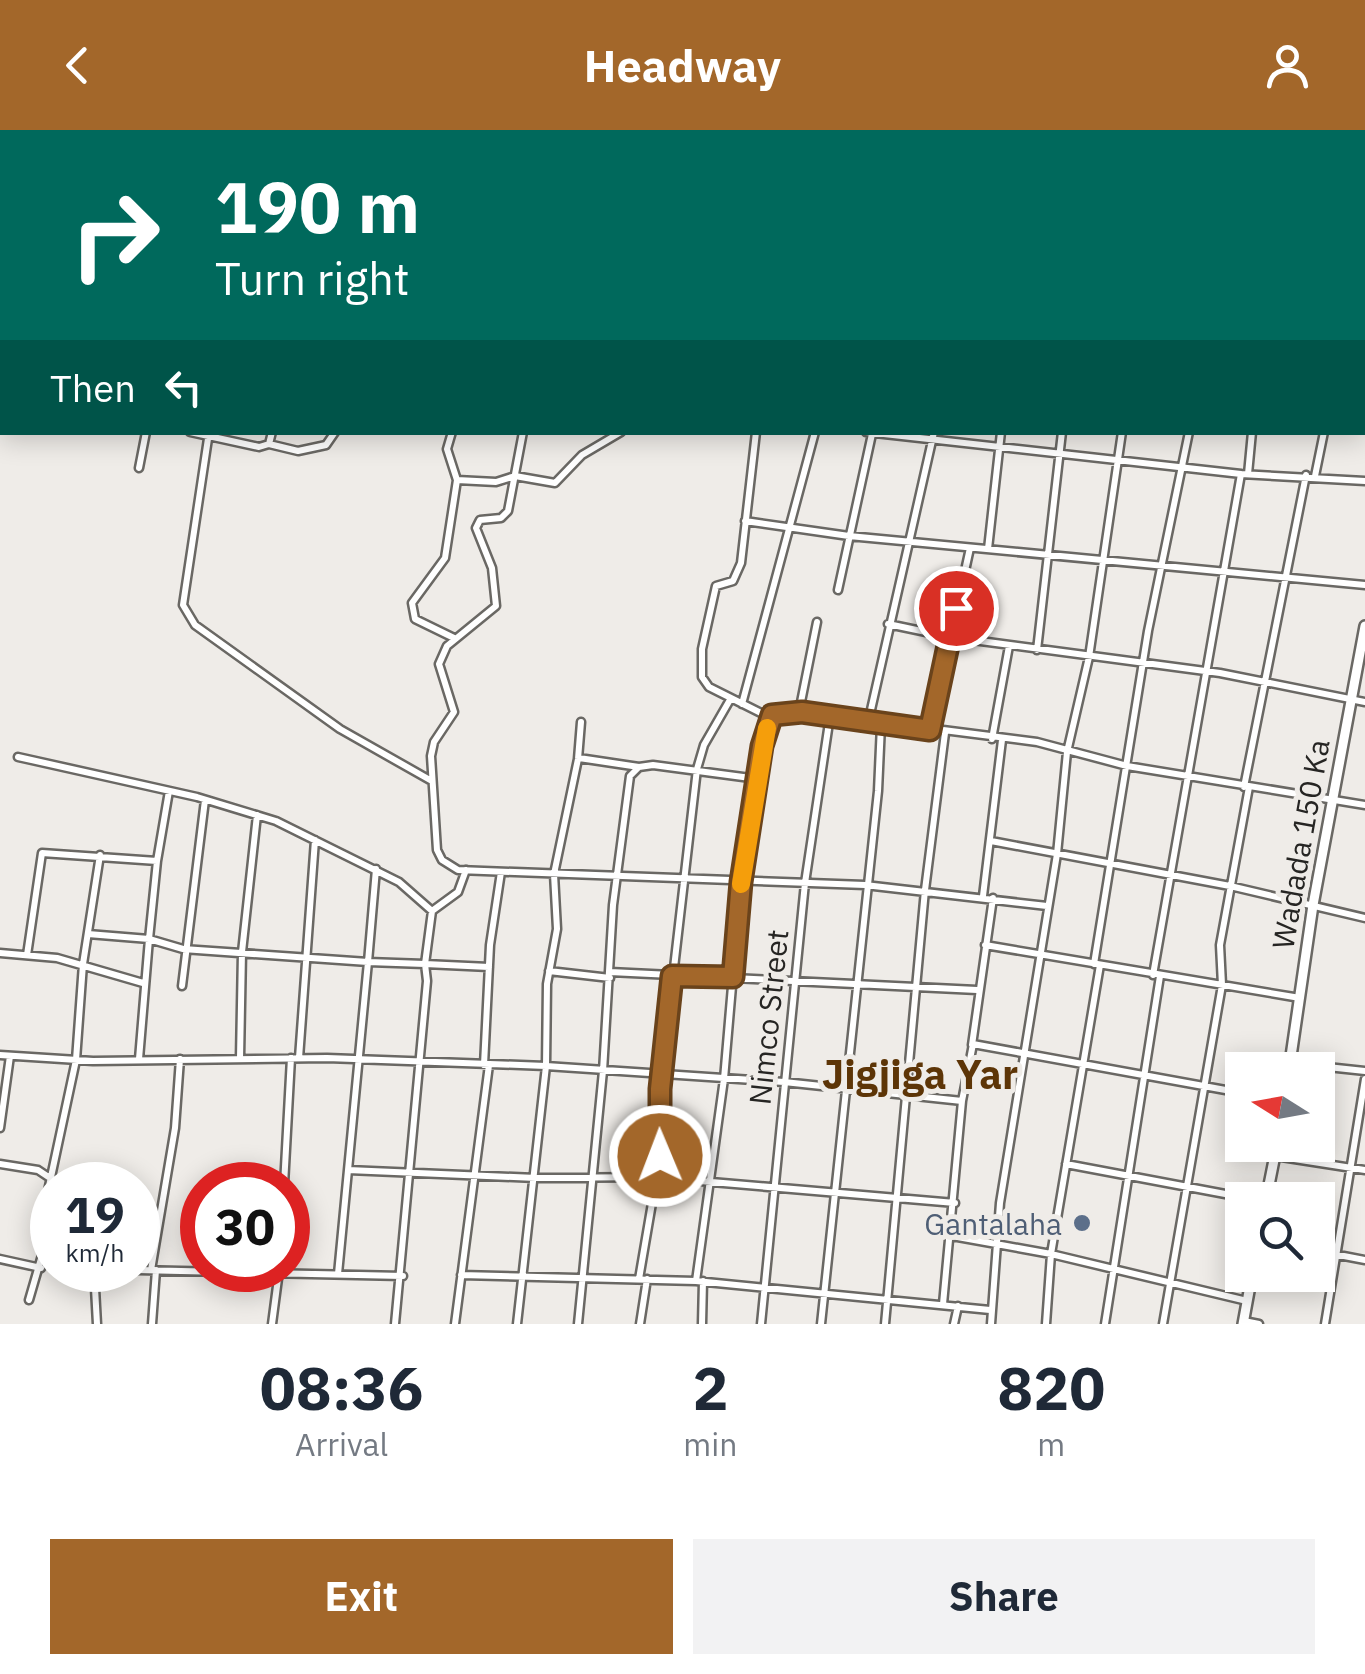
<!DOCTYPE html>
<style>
:root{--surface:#fff;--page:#f2f2f3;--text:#1f2937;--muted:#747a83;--accent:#a3672a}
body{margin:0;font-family:"IBM Plex Sans",sans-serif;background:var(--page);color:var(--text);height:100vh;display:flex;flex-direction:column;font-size:38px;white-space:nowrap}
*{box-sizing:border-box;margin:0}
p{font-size:32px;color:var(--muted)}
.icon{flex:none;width:55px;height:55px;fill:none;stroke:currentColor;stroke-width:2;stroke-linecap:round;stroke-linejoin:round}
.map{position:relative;height:1194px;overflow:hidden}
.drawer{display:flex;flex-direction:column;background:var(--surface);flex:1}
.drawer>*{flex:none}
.top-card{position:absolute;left:0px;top:0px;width:1365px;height:305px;box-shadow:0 5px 25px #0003;background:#00695c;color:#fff;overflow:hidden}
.needle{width:65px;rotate:281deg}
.controls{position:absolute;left:1225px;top:922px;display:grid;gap:20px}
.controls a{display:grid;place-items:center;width:110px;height:110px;border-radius:0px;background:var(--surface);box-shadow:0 5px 25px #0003;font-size:50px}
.speed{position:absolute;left:30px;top:1032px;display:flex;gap:20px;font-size:50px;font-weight:700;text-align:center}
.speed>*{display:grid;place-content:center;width:130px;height:130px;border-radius:50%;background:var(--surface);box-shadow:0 5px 25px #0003;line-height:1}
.speed small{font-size:25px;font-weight:400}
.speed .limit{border:15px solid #d22;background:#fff;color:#111}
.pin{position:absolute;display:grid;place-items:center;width:85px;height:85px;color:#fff;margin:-42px;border:5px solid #fff;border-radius:50%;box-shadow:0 2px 10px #0007}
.me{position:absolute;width:110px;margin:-55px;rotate:359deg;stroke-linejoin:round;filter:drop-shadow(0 0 8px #0008)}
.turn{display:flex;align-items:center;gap:35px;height:210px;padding:0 50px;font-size:45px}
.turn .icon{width:130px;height:130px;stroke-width:2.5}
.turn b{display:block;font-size:70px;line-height:85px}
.then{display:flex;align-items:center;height:95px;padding:0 50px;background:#0003;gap:20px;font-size:38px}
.eta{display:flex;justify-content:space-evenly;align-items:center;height:170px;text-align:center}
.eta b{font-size:60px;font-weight:800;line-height:70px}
.primary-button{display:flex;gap:20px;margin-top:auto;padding:20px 50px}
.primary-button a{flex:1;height:115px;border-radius:0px;background:var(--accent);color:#fff;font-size:40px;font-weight:800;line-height:115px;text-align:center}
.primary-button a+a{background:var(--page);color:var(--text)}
header{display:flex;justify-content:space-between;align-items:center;height:130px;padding:0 50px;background:var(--accent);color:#fff;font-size:45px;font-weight:800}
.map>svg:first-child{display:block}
</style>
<header><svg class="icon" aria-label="back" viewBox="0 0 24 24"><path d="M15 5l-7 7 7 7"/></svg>Headway<svg class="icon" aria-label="person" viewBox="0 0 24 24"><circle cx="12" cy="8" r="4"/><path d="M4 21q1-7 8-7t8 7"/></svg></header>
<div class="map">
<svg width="1365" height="1194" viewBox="0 0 1365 1194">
<rect width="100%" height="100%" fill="#efece8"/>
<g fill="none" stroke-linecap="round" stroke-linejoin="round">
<defs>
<path id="street" d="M393 0 411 2
M1041 0 1056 2
M201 2 202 0
M264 2 265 0
M319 2 320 0
M382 2V0
M448 2V0
M510 2 511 0
M574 2V0
M637 2 638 0
M697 2 698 0
M877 2V0
M940 2 941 0
M1001 2 1002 0
M1062 2V0
M1126 2V0
M1188 2 1189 0
M1252 2 1253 0
M1305 2V0
M1362 80 1365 67
M1362 145H1365
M190 302 259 317 269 314 272 302
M209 302 183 475 195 495 340 599 430 650
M452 302 447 319 457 350
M523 302 508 381 501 388 480 390 476 398 492 438 496 476 447 516 439 534 454 582 434 612 431 626 437 720 442 730 458 740 865 755 1047 776
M756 302 741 433 733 451 716 456 702 519V547L709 557 761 583 802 582 1037 612 1127 636 1365 675
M866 302 1241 344 1365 351
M269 314 298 321 326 315 335 302
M139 338 146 302
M1248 344 1252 302
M1315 346 1324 302
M745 391 849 406 1365 455
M988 419 1001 302
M838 460 872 304
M888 494 950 507 1220 543 1365 572
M454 508 415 489 412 473 445 428 457 350 496 352 515 346 555 353 582 325 621 302
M1037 520 1062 302
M742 574 815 302
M799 582 817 492
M868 593 934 302
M930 600 970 418
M992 609 1009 516
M18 627 197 667 276 691 399 752 432 781
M579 628 639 637
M1244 657 1306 345
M991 711 1230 756 1365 788
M157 731 169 661
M376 739 368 832 425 834 427 851 395 1194
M466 740 458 762 432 781 425 834 489 837
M983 766 1002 610
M88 804 149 809 139 929
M985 815 1300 868
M0 823 57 828 143 853
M27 825 42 723 157 731 149 809 183 819 368 832 338 1144
M1094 834 1148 501 1189 302
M549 841 610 848
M610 842 977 860
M1153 845 1241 344
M182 856 205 670
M972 915 993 768
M0 925 93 931 327 928 546 936 784 952 962 971
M240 928 242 822 257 685
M299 928 315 710
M1290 933 1365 941
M484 935 490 815 501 742
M0 998 10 926
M1275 1026 1365 1040
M0 1034 38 1040 50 1048
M1066 1034 1257 1070
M348 1040 536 1048 653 1047 955 1073
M284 1055 291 928
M952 1106 1051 1124 1247 1171
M1318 1121 1365 1130
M0 1129 41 1138
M94 1140 97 1194
M138 1140 403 1146
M151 1140 175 998 180 929
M461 1145 696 1151 990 1180
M639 1149 662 1015 660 959 697 639 704 615 731 568
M696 1151 724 949 741 752 762 616 772 585
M29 1170 49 1101 48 1061 76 930 83 834 100 725
M943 1174 962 971 973 914 1242 963
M1244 1191 1259 1194
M152 1194 156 1140
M272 1194 279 1141
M455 1194 489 935
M517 1194 546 936 547 854 557 799 554 744 578 629 581 592
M578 1194 603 941 613 775 630 646 639 637 653 635 758 649
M640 1194 647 1149
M702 1194 703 1151
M761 1194 805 753 830 586
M821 1194 878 661 881 595
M885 1194 925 760 945 603
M954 1194 958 1176
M991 1194 1000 1073 1057 724 1067 622 1089 527 1122 302
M1046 1194 1051 1124 1100 835
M1105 1194 1160 846
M1163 1194 1222 855 1220 815 1249 657
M1325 1194 1365 949"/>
<path id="secondary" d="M1289 940 1313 775 1365 496
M1266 1070 1277 1015
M1243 1194 1252 1145"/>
</defs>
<!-- street casing -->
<use href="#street" stroke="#6a6864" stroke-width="11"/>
<!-- secondary casing -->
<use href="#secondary" stroke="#6a6864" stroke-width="14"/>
<!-- street -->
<use href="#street" stroke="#fff" stroke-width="6"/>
<!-- secondary -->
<use href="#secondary" stroke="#fff" stroke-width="9"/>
</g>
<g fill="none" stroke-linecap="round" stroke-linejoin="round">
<defs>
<path id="route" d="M660 1026V959L672 846 733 847 741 752 762 616 772 585 802 582 930 600 956 478"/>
</defs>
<!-- route casing -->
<use href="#route" stroke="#6a431b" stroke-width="25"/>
<!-- route -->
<use href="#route" stroke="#a3672a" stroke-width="18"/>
<!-- slow -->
<path stroke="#f59e0b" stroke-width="18" d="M741 754 767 598"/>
</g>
<!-- markers -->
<circle fill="#5c6f8a" stroke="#efece8" stroke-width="4" cx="1082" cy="1093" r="10"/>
<g text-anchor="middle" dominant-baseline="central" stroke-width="10" stroke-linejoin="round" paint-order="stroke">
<!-- street labels -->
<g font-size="30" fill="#262523" stroke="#efece8">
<text transform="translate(1300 714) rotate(-80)">Wadada 150 Ka</text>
<text transform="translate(768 887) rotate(-84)">Nimco Street</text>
</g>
<!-- service labels -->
<g font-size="30" fill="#4e5e75" stroke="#efece8" text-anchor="end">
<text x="1062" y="1093">Gantalaha</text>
</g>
<!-- district labels -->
<g font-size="40" font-weight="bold" fill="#5d3507" stroke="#efece8">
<text x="920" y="944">Jigjiga Yar</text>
</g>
</g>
</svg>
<div class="controls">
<a><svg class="needle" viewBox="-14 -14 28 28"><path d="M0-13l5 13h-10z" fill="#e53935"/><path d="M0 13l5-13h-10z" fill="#747a83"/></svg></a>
<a><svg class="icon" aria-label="search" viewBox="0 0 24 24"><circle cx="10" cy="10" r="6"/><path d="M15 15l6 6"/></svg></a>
</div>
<div class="speed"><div>19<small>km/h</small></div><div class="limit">30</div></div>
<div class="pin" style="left:956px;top:478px;background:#d93025"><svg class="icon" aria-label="arrive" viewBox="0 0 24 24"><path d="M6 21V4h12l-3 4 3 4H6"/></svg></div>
<svg class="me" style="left:660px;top:1026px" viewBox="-20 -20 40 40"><circle r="17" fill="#a3672a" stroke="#fff" stroke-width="3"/><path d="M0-11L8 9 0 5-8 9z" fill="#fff"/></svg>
<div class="top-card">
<div class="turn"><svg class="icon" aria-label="right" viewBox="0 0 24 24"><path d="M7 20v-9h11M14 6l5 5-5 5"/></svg><div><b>190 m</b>Turn right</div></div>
<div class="then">Then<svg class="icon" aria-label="left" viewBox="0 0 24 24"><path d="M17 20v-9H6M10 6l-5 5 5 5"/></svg></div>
</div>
</div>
<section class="drawer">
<div class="eta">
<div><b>08:36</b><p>Arrival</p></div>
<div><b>2</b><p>min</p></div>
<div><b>820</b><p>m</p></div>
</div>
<div class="primary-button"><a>Exit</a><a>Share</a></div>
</section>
